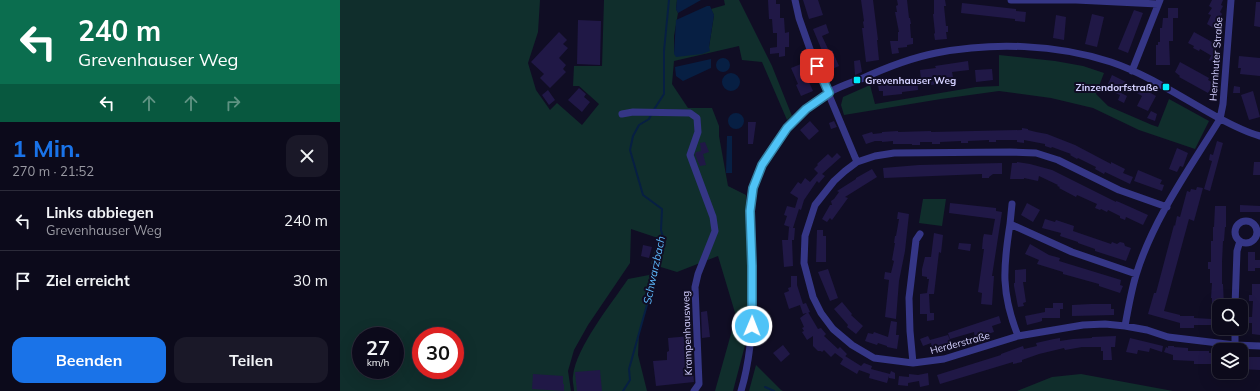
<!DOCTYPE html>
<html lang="de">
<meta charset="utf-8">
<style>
:root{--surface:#0c0a1b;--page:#1a1828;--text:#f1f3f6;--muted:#9a9aa3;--line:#2c2b3a;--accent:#1a73e8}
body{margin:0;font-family:Mulish,sans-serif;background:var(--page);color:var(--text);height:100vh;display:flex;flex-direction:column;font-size:15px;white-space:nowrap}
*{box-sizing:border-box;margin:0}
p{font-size:13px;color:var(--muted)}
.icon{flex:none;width:22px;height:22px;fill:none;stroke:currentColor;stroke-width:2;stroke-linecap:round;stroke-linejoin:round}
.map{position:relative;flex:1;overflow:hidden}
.panel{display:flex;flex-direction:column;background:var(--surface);width:340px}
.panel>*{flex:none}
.hud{background:#0b6e4f;color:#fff;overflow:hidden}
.fabs{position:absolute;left:872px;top:299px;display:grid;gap:8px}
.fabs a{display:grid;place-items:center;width:36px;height:36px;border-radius:8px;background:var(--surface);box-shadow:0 4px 16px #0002,0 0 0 1px var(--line);font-size:20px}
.speed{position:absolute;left:12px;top:327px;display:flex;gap:8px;font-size:20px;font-weight:700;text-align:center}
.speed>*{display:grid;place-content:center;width:52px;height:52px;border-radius:50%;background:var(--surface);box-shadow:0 4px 16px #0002,0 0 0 1px var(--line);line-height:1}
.speed small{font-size:10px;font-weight:400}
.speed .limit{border:6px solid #d22;background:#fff;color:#111}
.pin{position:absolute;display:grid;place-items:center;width:34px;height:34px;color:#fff;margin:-17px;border-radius:8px;box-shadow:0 2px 6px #0006}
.me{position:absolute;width:44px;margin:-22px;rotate:1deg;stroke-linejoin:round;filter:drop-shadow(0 0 3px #0008)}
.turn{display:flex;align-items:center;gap:14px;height:84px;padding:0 12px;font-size:18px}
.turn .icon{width:52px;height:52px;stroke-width:2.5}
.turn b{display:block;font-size:28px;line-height:34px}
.lanes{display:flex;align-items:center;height:38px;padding:0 12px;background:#0003;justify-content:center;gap:20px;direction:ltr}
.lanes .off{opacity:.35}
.round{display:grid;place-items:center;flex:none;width:42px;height:42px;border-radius:12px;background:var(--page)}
.overview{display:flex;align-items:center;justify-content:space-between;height:68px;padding:0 12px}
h1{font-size:24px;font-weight:700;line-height:30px;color:var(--accent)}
.primary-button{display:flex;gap:8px;margin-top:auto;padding:8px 12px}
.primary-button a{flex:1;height:46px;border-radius:12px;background:var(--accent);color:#fff;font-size:16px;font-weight:700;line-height:46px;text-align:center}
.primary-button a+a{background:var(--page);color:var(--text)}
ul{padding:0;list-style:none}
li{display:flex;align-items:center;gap:12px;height:60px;padding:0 12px;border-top:1px solid var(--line)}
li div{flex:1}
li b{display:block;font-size:15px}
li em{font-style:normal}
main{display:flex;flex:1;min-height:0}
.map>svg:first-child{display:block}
</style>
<main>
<section class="panel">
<div class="hud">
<div class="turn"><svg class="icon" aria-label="left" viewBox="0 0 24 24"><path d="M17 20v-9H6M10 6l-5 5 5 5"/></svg><div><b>240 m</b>Grevenhauser Weg</div></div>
<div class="lanes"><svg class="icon" aria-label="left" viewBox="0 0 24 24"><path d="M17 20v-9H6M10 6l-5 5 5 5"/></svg><svg class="icon off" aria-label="ahead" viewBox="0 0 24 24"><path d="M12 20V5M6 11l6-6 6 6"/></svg><svg class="icon off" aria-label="ahead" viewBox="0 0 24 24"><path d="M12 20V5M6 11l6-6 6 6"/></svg><svg class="icon off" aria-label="right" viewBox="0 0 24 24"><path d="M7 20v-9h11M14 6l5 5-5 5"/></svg></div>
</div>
<div class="overview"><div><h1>1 Min.</h1><p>270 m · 21:52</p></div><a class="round"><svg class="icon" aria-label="close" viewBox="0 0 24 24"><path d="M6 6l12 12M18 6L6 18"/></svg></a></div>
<ul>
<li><svg class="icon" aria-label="left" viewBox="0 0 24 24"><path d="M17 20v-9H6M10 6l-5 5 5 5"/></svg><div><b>Links abbiegen</b><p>Grevenhauser Weg</p></div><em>240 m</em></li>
<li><svg class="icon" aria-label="arrive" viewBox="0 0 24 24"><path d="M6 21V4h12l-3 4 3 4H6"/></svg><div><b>Ziel erreicht</b></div><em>30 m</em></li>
</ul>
<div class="primary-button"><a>Beenden</a><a>Teilen</a></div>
</section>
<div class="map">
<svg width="920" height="391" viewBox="0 0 920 391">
<rect width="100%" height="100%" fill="#100d24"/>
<!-- green -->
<path fill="#102e2c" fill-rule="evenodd" d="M0 0H200L198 32 188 63 196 90 210 110 217 103 242 125 259 104 239 86H233L234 66H262L264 0H337L336 9 338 13 334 36V53L369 47 374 15 371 9 385 5 384 0H399L432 66 452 116 447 120 422 62 402 60 399 46 334 61 332 84 348 108H372L379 126V136L388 186 406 195 409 265V330L393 391H375L396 316 378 256 337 272 311 264 318 238 291 229 290 263 248 325 234 350 228 371 231 391H0ZM21 336H55V370H21ZM81 336H115V370H81Z
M659 55 715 61 743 66 764 73 756 94 768 106 812 125 818 127 829 99 869 121 855 149 799 130 753 108 711 98 659 91 601 99 504 115 501 105 503 97 530 85 535 104 636 87 659 86Z
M583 199H606L602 226 579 223Z
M317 269 299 333 298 355 307 391H234C234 386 232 381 233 376 236 347 272 303 288 279L309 275Z
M416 365 441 390 443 391H409Z
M741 374 833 391H677L712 377Z"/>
<!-- water -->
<path fill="#071f43" d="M337 0H361L338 13 336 9Z
M367 6H370L374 15 369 47 370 51 362 54 336 57 334 54 336 20Z
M376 65a7 7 0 1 1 14 0a7 7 0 1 1-14 0Z
M371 59V68L343 81 336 76 335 67Z
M382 82a9 9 0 1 1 18 0a9 9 0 1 1-18 0Z
M388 121a8 8 0 1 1 16 0a8 8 0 1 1-16 0Z
M387 136H392V173H386Z"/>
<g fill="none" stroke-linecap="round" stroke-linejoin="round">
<!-- stream -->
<path stroke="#071f43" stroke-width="2" d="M313 111 324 94V51L329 0
M425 387 434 391
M283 391 290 380 289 369 312 287 323 237 321 230 322 209 303 195 290 150 293 136 299 125 309 119 311 115"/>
</g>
<!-- building -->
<path fill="#201846" d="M428 0H436V4H440V18H444L445 33 449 32V47H445V56L439 57V53L430 54V48L437 47V33H433L432 19H429Z
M463 0H478L483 15 469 19Z
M521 0H533L538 40H537L539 60 526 62 522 28H524L523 22 524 21Z
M557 0H567L569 18H570L571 24H570L571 38H573V44L567 45V47L558 48 559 53 552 54 550 41H558V32H559L555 12H557L556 6 558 5Z
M594 0H605L606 6H604L606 26H608V32H606L607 39 595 40 594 34 595 33 593 14H594Z
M872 0H883L881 5 883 6 880 12 882 14 879 20 882 21 877 30 867 24 871 15 868 14 872 8 869 6Z
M916 2H920V27L914 26Z
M622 3 676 9V11L686 12 685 22 675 21V19L621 13Z
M828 8H838V18H828Z
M794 10 803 13 788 53 778 49Z
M752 14 764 17 757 47 745 44Z
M716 15 726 17 724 40 713 38Z
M823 18H833V41H829L830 65H816V45H818V42H820V28H822Z
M238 20 261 21 260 65 237 64Z
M486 24 489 33 482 36 489 51 492 50 499 66 490 70 473 29Z
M219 32 227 40 223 44 228 48 219 58 226 65 223 69 226 72 210 88 200 78 204 74 191 62Z
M854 32 872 42V41L878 44 872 56 860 49 859 51 853 48 854 46 848 43Z
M872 54 878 57 874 63 869 60Z
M899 56 920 58V76L900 74 901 68H898Z
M520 60 522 72 515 75 514 61Z
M628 61 629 70 612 72 613 77 597 79V84L591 85 590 79 581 80 580 70 596 68 595 66Z
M840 62 869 78 868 80 874 83 868 93 839 77 840 76 835 72Z
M461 64 473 91 461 96 456 85 458 84 451 68Z
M652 69 653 80 636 82 635 70Z
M772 75 786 82 781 93 787 96 784 103 778 100 780 95 771 91 773 87 768 84Z
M577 77 578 90 562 92V94L543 96V91H539L538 85 555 83V81L561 80V79Z
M798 86 816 96 808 111 797 106 802 96 795 92Z
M894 86 900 87V93H893Z
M239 88 246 94 244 97 250 102 242 112 228 100Z
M208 90 215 100 209 105 202 95Z
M913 91 920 117 909 120 901 95Z
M811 111 817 114 815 121 807 118Z
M470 121 479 131 469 140 460 130Z
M494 121 497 127 491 129 489 123Z
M408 122H416L413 144H408Z
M682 128 688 129V130L696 132 707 134 735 145 771 164V162L785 169 783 173 793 177 790 184 765 172 764 174 755 169 756 167 738 158 737 159 730 155 731 154 712 147 711 148 705 146V144L684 140V143L677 142V140H656V142H649V140L628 141V143H621V141L600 142V144H592V142H580V145H572V144H553V141L542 142V141H535L526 144 522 135 532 132 533 134 542 133V132L558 131V132L591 131V132L682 130Z
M877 141 883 143 870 191 864 189 872 161 869 160 870 154 873 155Z
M365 142 369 152 363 154 366 165 360 166 355 155 356 152 361 151 360 143Z
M837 148 848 153 843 167 840 166 837 172 829 169Z
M497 153 501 157 482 174 485 176 479 183 477 181 464 200 461 210 459 209 453 228 444 225 447 216 444 215 447 206 455 208 458 198 450 193 458 182 461 184 465 178 470 182 478 173 474 169 478 165 477 164 488 154 492 158Z
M677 162 690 164 712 170 776 202V201L779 202 808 215 803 225 786 217 785 220 780 218V216L768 210 767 212 761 209 760 210 755 208 757 204 737 195 736 197 719 188 720 187 717 186 718 185 699 176 698 181 684 178V179H670L672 163H677Z
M914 162H920V175H913Z
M662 163V174H653L649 177V178H642V174L544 178 543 168 579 165Z
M532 169 537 177 505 197 508 198 492 220 490 218 487 222 482 219 490 205H492L491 201 494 199 499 192 497 191 516 179V178Z
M798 170 822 180 820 184 824 185 822 191 794 181Z
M857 187 863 188 854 221 849 219 824 311 840 315V316H854V318L872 319V298H871L872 283H870V269H868V262H871V241H873V227H874L875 206H886V227H885L884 241H883L882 262V284H883L884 306H879V325H854V328H840V323L808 314 814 293H816L834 225 835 226 837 216 840 217 847 191 850 192 851 189 856 190Z
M610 203 656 208V211L662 212 652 276H654L652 305 641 304 642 293 638 292 644 249H642L643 238 644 234 652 235 655 219 609 213Z
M687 203 700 210 693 222 681 215Z
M900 205 920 206V212H900Z
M558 212 569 214 565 251 559 281 556 319 545 317 549 280 544 279 545 272 551 273 554 261 552 260 555 243H554L555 236H556L559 219H557Z
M705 219 715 222 716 220 734 226 733 231 771 244 772 242 777 244 780 242 784 243 785 246 791 248 786 261 755 251V249L738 243V242L720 236 721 233 702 228Z
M449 227 455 228 454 240H452L453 266 444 267 442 240H448Z
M477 230H483V236H486V262H476Z
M594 233 603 235 601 253 599 252 594 294H589L590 313H594V320L587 321V314H580V294L587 293 589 279H587V277L582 276V269L585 257H591Z
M619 243 631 244 630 251 618 249Z
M690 244 709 255 720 258 719 261 781 280 780 285 783 286 780 293 759 286V284L723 274V272L697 264 699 260 685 254Z
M303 245 312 247 309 258 301 256Z
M908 252H915V260H920V268H915V271H908Z
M488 269 498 298 490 301 478 272Z
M686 269V282H683L686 302 683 303 684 306 678 307 674 286V283H675V270Z
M451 276H457V285L463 304 466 303 470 312 463 314 460 305 449 309 444 293 449 291 448 288 451 287Z
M912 284H920V335L912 334V323H909V317H912L913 301H909V295H912Z
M502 302 512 314 511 315 523 326 516 334 507 327 508 325 494 309Z
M713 303H723V309H720V318H702V321L699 322 687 325 685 316 705 312V308H713Z
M751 304H771V309H774V315L732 316V305Z
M367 311 370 337 362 338 361 312Z
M468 312 478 329 481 328 486 334 484 336 498 349 500 347 507 354 503 359 495 353 491 357 484 350 482 352 481 351H478L473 346V336L467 340 462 332 464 331 462 328 464 327 460 318Z
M659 316 661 323 652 326 654 332 635 338 634 332 610 339 608 333Z
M551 321 557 322 556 335H559L557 349 547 347V346L538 343 537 345 525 341 528 333 533 334 534 332 548 337Z
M608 335 612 345 592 349 591 343 583 346 580 339 588 336 590 340Z
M350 336 354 382 316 386 313 361 327 360V352L329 351 328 338Z
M776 336 775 347H771L772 360H763V351H761V347H742L725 350 724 348 699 354 682 360V362L673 364V362L600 384 597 375 661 355V354L683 346 684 349 697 346 696 343 714 339 720 338V341L733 339 752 338V337Z
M790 338 823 346 822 352 810 348 809 352 798 350 797 354 786 352Z
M443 345 450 354 441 362 433 353Z
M828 346H834V347L848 348V351H869V353H879V364H854V361L833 360V355L824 352 826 347 828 348Z
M505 356 521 366 524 363 532 366 531 369 550 374 551 371 555 373V379L549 378V376L547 383 529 378 530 374 519 370 517 374 500 364Z
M901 357H920V370L901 369Z
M260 370 262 391H237L235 372Z
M588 373 589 385 580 387 579 381 568 383V386L558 385 559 376 569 377V374L578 375Z
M193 374 223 376V384H224V391L192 389Z"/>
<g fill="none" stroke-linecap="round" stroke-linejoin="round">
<!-- street -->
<path stroke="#353686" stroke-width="7" d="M455 0 459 18 471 52 517 162
M671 0H736L818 4
M792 71 820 0
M282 114 293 112 350 113 357 118 358 132 350 155 373 217 375 231 358 274 355 287 359 384 354 391
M827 207 779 190 718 160 696 153 670 152 554 153 535 156 517 162 505 171 494 181 475 205 465 236 464 263 473 297 481 313 493 329 512 345 534 358 573 363 604 359 678 336 743 325 765 324 785 326 807 330 828 337 895 345 920 346
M895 232a11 11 0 1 1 22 0a11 11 0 1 1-22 0Z
M670 224 672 204
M895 306 897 251 900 241
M785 326C788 309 791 292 796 275 813 219 850 168 880 119L883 104 891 0
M678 336C661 293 663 268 670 224L732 252 796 274
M895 345V328
M573 363 570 331 569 298 576 240 580 234
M401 391C413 351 414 307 412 265 411 240 406 211 413 187 424 151 456 112 488 93 498 87 510 83 521 79 545 68 570 58 596 53 653 42 716 44 771 62 809 75 842 98 877 117 890 124 905 132 920 136"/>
</g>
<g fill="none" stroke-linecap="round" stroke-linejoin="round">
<defs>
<path id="route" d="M412 326V266L410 211 413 188 422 165 447 128 466 109 489 93 477 66"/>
</defs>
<!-- route casing -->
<use href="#route" stroke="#337fa1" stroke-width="10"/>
<!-- route -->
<use href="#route" stroke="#4fc3f7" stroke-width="7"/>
</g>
<!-- markers -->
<g fill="#00ecfb" stroke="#100d24" stroke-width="1.5">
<rect x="513" y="76" width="8" height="8" rx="2"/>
<rect x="822" y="83" width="8" height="8" rx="2"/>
</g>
<g text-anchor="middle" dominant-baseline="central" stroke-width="4" stroke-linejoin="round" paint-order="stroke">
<!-- street labels -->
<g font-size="10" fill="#d4d0ff" stroke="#100d24">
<text transform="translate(876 59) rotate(-86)">Herrnhuter Straße</text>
<text transform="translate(347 333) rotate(-92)">Krampenhausweg</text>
<text transform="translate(620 343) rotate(-15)">Herderstraße</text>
</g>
<!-- poi labels -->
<g font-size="10" font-weight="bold" fill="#d4d0ff" stroke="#100d24" text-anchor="start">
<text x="525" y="80">Grevenhauser Weg</text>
<text x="818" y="87" text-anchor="end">Zinzendorfstraße</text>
</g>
<!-- water labels -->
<g font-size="11" font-style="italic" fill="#5ebbff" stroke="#100d24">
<text transform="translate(314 270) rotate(-78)">Schwarzbach</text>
</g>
</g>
</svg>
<div class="fabs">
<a><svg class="icon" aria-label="search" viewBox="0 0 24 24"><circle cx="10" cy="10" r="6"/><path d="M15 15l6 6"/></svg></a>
<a><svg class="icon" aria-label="layers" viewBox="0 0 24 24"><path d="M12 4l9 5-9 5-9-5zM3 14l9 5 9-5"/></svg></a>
</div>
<div class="speed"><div>27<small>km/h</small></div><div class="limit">30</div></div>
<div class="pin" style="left:477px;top:66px;background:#d93025"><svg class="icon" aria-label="arrive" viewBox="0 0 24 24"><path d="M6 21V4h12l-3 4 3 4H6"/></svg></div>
<svg class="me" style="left:412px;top:326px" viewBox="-20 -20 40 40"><circle r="17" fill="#4fc3f7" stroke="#fff" stroke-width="3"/><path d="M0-11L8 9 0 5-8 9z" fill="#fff"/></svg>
</div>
</main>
